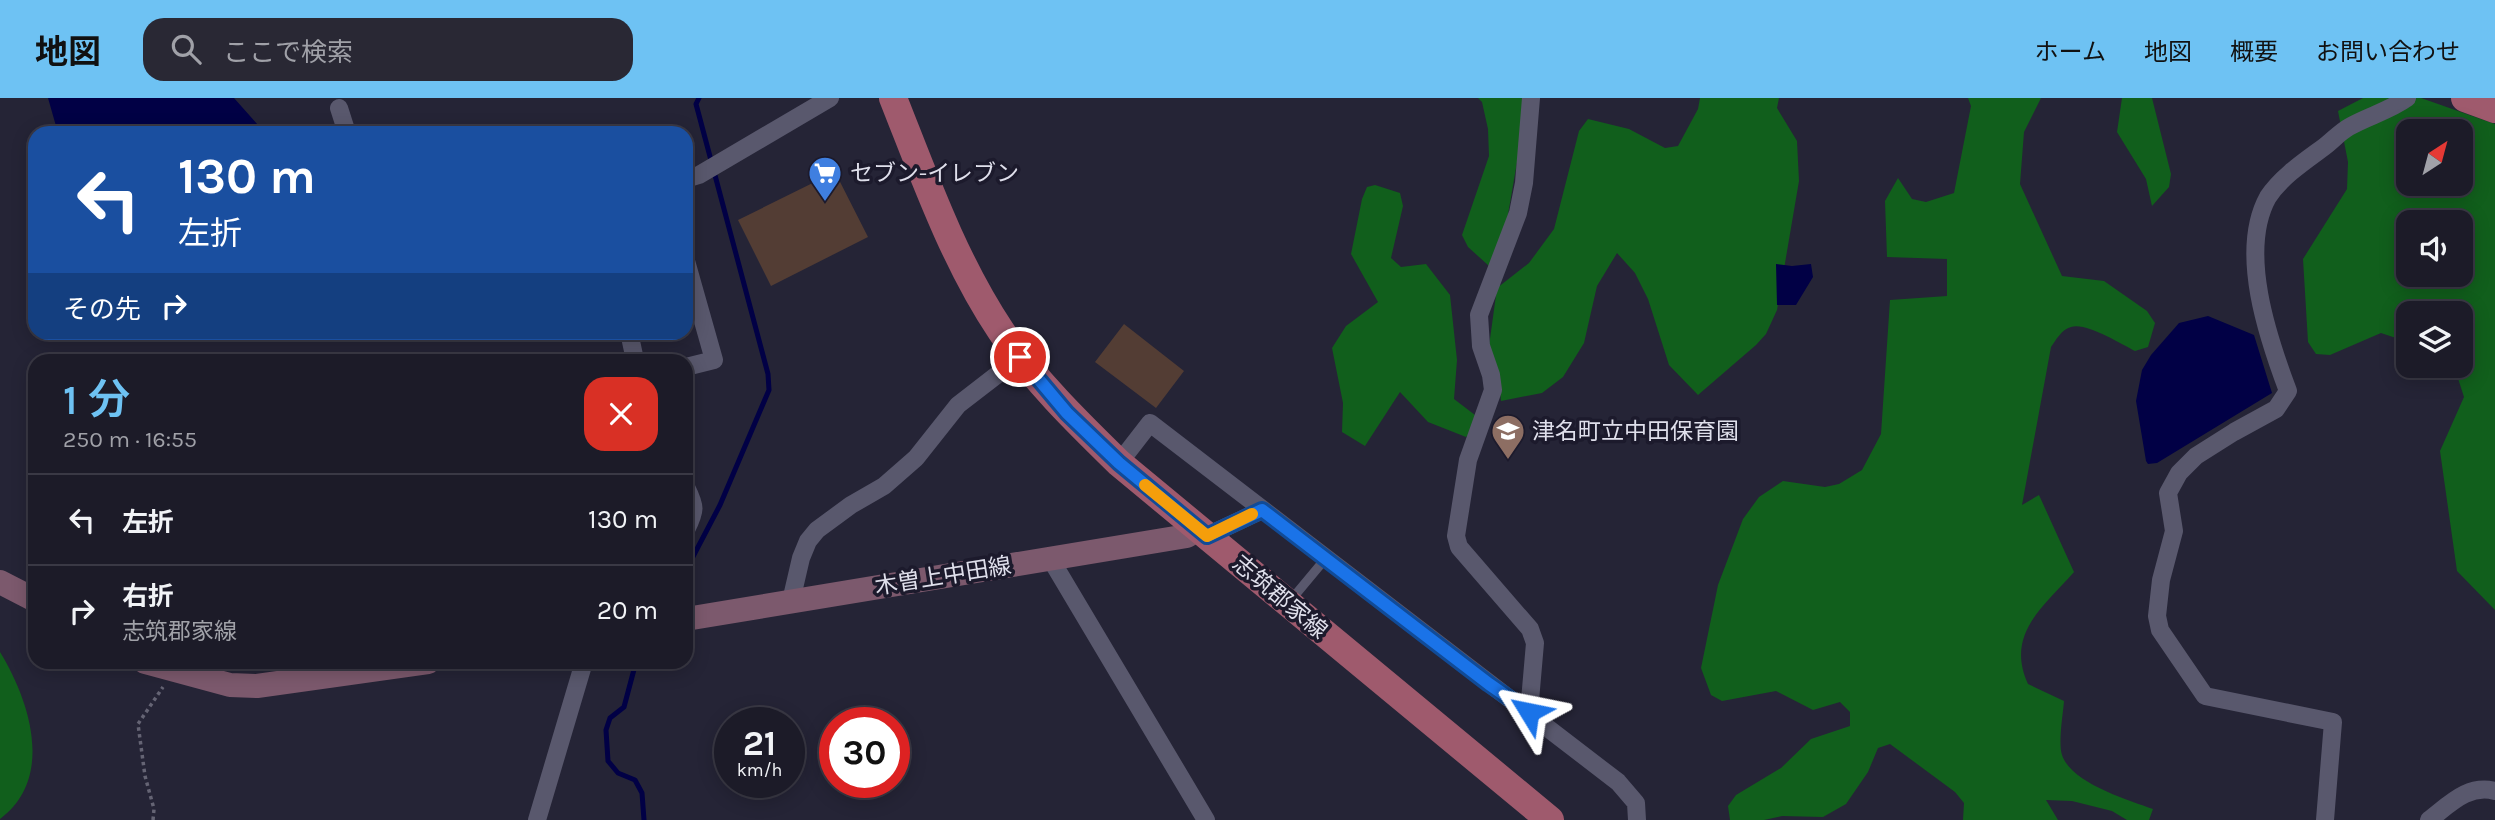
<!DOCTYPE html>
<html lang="ja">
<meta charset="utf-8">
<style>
:root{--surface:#1c1b28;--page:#292834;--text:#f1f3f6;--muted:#a0a1a8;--line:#3a3945;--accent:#6ec2f3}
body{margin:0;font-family:Karla,"Noto Sans JP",sans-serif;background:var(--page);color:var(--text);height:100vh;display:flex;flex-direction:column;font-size:26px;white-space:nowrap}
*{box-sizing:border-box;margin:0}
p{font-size:23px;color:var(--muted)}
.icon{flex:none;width:38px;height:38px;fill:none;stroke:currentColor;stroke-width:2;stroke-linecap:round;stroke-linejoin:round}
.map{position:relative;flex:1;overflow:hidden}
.sheet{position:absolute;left:28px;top:256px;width:665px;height:315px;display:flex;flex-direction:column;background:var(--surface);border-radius:21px;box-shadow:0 4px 18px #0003,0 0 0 2px var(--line)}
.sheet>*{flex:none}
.guide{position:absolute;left:28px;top:28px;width:665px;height:214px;border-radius:21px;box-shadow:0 4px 18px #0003,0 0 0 2px var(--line);background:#1a4fa0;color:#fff;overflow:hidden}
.needle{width:46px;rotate:36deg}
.buttons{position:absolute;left:2396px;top:21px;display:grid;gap:14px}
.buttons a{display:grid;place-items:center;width:77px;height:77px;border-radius:14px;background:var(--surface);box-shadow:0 4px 18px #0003,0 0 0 2px var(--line);font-size:35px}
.speed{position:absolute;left:714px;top:609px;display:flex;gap:14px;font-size:35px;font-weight:700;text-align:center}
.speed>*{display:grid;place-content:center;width:91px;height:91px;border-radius:50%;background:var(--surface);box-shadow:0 4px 18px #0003,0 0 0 2px var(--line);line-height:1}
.speed small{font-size:18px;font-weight:400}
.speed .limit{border:10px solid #d22;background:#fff;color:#111}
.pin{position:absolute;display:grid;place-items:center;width:60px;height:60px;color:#fff;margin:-30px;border:4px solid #fff;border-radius:50%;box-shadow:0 2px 7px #0007}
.me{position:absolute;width:77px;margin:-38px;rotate:305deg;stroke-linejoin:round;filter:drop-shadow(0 0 5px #0008)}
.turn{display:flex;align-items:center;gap:24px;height:147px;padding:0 35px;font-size:32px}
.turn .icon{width:91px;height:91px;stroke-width:2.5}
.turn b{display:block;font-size:49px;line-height:60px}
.then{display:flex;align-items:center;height:66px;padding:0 35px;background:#0003;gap:14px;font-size:26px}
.round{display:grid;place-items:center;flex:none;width:74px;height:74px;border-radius:21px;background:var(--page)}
.overview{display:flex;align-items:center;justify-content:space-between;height:119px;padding:0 35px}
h1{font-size:42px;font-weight:600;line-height:52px;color:var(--accent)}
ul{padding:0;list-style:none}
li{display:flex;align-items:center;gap:21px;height:91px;padding:0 35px;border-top:2px solid var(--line)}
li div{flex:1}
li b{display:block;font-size:26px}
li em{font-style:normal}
header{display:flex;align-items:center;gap:42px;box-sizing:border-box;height:98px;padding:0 35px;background:var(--accent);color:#111}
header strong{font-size:33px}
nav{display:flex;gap:38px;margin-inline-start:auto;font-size:24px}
.search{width:490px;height:63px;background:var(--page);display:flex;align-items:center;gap:18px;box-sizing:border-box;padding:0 24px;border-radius:21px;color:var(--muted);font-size:26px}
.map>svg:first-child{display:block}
</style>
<header>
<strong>地図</strong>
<div class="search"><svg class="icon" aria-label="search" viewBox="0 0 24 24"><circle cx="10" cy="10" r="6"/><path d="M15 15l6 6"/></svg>ここで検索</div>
<nav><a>ホーム</a><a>地図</a><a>概要</a><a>お問い合わせ</a></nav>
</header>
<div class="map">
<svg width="2495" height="722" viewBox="0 0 2495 722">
<rect width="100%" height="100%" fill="#252436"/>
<!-- forest -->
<path fill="#115f1c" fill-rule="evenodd" d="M1478 0H1528L1505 134 1489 168 1468 149 1462 137 1489 58 1488 31 1482 4Z
M1700 0H1779L1777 10 1797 43 1799 83 1777 212 1766 236 1756 247 1698 297 1669 267 1648 201 1635 175 1617 155 1597 188 1584 245 1563 279 1542 295 1501 303 1498 275 1489 248 1497 190 1529 165 1554 131 1579 33 1588 21 1629 31 1665 50 1678 48 1698 11Z
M1968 0H2041L2024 34 2020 86 2062 178 2104 183 2147 213 2155 225 2148 249 2135 253C2121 246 2086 224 2071 229 2062 231 2056 242 2051 249L2022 407 2039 397 2074 474C2044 508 2005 536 2028 586L2064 603C2063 616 2058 645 2062 657 2071 685 2128 702 2153 711L2149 722H2127L2112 713 2072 703 2046 702 2058 722H1963L1964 705 1955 694 1890 646 1878 650 1868 674 1846 706 1823 719 1782 718 1764 722H1730L1728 708 1736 697 1781 670 1811 641 1850 628V614L1840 604 1813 612 1776 593 1722 603 1711 597 1701 570 1718 487 1743 421 1759 399 1783 383 1825 389 1839 386 1862 372 1881 336 1890 202 1947 198V161L1887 159 1885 103 1898 80 1912 101 1926 104 1954 95 1971 8Z
M2122 0H2152L2171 76 2169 89 2152 108 2146 81 2117 34Z
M2363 0H2421L2495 26V512L2457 473 2440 353 2464 299 2454 268H2460V215H2408V244L2381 235 2330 257 2316 256 2308 244 2303 161 2347 91 2348 64 2338 13ZM2408 33H2460V86H2408ZM2408 124H2460V177H2408Z
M1375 87 1400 95 1403 108 1391 160 1401 169 1426 166 1450 197 1457 262 1454 301 1475 317V330L1466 339 1428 324 1400 294 1365 348 1342 334 1343 305 1332 250 1346 228 1378 204 1351 156 1362 101 1367 89Z
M0 554C30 603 55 680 0 721Z"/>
<!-- water -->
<path fill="#010045" d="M48 0H234L265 35H58Z
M1776 166 1792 168 1811 166 1813 179 1796 207H1777Z
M2208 218 2254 237 2272 295 2157 365 2148 366 2146 363 2136 303 2142 272 2151 257 2179 225Z"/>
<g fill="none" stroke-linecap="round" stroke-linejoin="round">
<!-- stream -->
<path stroke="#010045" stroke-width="5" d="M686 472 720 407 769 292 768 276 696 6 699 0
M636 564 624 609 610 620 606 632 608 663 618 675 635 682 642 695 644 722"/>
</g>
<!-- building -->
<path fill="#533d34" d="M835 74 868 139 771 188 738 122Z
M1124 226 1184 273 1156 310 1095 264Z"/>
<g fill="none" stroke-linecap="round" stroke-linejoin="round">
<!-- path -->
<path stroke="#656474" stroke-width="3.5" stroke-dasharray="3.5 3.5" stroke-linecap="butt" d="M153 722 154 711 145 678 138 626 163 589"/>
<!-- lane -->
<path stroke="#59586d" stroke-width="9" d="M1291 502 1326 460"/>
<!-- street -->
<path stroke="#59586d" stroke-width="18" d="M339 10 347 35
M686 81 699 77 830 0
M686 163 714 262 686 269
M629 234 635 262
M1119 365 1150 325 1618 684 1636 705 1637 722
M686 389C696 409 696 412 686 432
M1207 438 1262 412
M1050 460 1206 722
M791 503 801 460 808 443 817 432 851 407 884 388 916 360 958 307 1020 259
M1529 614 1535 545 1530 531 1459 449 1456 438 1468 362 1493 292 1491 277 1481 248 1479 217 1518 115 1524 85 1531 0
M537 722 584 564
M2325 722 2333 624 2205 598 2160 532 2157 518 2161 482 2174 433 2168 395 2179 375 2196 358 2234 334 2276 311 2288 293C2268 240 2238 153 2268 99 2281 79 2305 63 2324 49 2332 43 2340 34 2349 29 2368 18 2389 13 2407 0
M2429 722C2450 706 2468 686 2495 693"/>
<!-- secondary -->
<path stroke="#7c596d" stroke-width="24" d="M0 484 35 502
M686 521 1187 438 1198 431
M145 564 230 587 257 588 428 564"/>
<!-- primary -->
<path stroke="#9f5a6d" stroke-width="28" d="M893 0C924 78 954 163 1001 233 1034 282 1077 324 1119 365L1550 722
M2465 0 2495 11"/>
</g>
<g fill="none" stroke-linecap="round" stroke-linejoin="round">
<defs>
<path id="route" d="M1020 259 1067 315 1119 365 1207 438 1262 412 1489 586 1529 614"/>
</defs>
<!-- route casing -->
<use href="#route" stroke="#114b97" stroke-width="18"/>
<!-- route -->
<use href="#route" stroke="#1a73e8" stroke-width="12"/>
<!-- slow -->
<path stroke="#f59e0b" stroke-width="12" d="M1145 387 1207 438 1252 416"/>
</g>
<!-- icons -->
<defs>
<symbol id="supermarket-pin" viewBox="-11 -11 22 30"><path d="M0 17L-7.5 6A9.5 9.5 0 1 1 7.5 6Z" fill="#3f7fe0" stroke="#1c1a2c"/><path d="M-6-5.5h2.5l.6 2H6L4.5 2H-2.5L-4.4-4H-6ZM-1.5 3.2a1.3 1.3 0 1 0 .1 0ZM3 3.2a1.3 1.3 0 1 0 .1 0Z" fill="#fff"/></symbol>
<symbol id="school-pin" viewBox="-11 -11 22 30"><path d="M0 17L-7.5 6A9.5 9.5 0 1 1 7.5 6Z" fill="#8d6e63" stroke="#1c1a2c"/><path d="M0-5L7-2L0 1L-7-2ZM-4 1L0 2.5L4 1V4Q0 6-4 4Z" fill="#fff"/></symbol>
</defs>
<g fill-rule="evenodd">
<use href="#supermarket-pin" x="806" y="56" width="38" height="52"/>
<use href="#school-pin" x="1489" y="314" width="38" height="52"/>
</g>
<g text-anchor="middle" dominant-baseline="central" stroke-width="7" stroke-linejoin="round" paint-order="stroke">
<!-- poi labels -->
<g font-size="23" fill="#dfdfeb" stroke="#1c1a2c" text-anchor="start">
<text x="850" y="75">セブン-イレブン</text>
<text x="1532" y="333">津名町立中田保育園</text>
</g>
<!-- street labels -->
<g font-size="23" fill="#dfdfeb" stroke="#1c1a2c">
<text transform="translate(943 478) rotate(-9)">木曽上中田線</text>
<text transform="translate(1280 499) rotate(40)">志筑郡家線</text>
</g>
</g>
</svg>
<div class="buttons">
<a><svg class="needle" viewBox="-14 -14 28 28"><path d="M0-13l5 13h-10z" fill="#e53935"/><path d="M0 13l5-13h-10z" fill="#a0a1a8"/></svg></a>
<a><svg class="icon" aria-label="sound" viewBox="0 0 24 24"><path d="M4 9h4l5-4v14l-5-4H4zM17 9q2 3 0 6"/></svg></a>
<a><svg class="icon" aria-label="layers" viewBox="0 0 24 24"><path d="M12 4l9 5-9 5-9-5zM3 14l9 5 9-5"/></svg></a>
</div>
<div class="speed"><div>21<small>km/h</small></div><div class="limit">30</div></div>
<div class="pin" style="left:1020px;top:259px;background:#d93025"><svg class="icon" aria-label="arrive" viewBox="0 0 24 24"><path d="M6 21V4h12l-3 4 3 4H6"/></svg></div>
<svg class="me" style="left:1529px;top:614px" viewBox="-20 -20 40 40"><path d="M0-17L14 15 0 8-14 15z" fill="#1a73e8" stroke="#fff" stroke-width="4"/></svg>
<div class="guide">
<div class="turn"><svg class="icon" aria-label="left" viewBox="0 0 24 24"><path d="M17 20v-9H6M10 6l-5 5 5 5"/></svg><div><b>130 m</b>左折</div></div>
<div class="then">その先<svg class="icon" aria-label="right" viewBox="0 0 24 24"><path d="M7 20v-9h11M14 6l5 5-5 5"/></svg></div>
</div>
<section class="sheet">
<div class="overview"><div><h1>1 分</h1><p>250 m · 16:55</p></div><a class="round" style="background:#d93025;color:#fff"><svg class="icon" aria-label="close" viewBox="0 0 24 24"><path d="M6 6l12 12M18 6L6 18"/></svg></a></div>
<ul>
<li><svg class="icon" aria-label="left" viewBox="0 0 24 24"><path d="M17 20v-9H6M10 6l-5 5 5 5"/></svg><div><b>左折</b></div><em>130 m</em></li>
<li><svg class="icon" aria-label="right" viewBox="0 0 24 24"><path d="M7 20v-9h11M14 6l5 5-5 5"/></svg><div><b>右折</b><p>志筑郡家線</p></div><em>20 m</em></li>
</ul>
</section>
</div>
